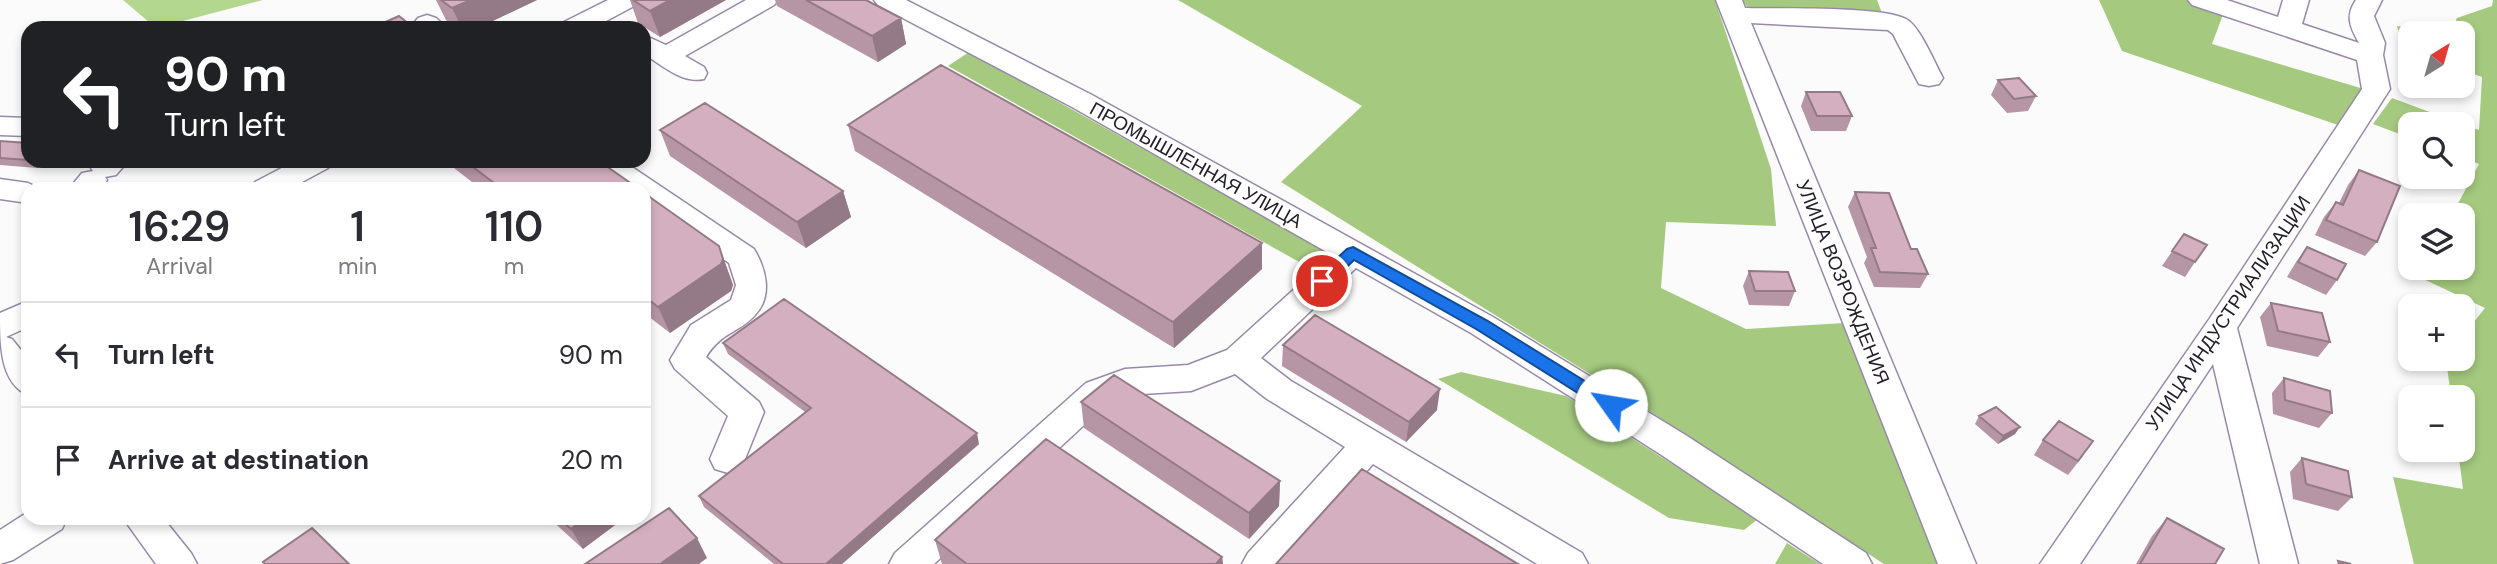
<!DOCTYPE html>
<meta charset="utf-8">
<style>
:root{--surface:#fff;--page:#f2f2f3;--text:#2b2b33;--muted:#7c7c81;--line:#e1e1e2}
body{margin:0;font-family:"DM Sans",sans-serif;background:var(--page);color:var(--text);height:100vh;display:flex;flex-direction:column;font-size:26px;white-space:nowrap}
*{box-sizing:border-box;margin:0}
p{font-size:23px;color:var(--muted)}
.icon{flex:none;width:38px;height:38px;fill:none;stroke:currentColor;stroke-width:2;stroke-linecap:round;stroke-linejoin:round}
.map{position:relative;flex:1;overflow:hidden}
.details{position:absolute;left:21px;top:182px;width:630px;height:343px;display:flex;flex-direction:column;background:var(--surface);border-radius:21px;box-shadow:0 4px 10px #0003}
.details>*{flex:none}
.banner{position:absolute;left:21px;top:21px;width:630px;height:147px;border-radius:21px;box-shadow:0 4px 10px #0003;background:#202124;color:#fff;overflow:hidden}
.needle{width:46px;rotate:37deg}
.buttons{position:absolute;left:2398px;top:21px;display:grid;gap:14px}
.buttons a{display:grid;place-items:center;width:77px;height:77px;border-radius:14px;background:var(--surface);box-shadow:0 4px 10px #0003;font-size:35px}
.pin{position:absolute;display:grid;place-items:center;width:60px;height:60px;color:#fff;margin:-30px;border:4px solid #fff;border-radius:50%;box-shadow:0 2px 7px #0007}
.me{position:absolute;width:77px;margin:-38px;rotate:302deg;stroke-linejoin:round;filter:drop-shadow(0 0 5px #0008)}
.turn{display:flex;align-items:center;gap:24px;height:147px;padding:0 28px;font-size:32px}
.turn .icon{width:91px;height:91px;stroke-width:2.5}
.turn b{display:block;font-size:49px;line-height:60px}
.eta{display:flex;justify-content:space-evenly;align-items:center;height:119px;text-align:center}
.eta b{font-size:42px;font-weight:600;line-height:49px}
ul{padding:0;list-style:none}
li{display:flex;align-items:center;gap:21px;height:105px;padding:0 28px;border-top:2px solid var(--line)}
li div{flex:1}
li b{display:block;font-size:26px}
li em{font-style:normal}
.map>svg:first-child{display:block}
</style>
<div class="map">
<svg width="2497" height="564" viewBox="0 0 2497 564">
<rect width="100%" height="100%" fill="#fbfbfb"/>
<!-- green -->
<path fill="#b3d78f" d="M123 0H263L156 28Z"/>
<!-- forest -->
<path fill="#a5ca7f" d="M1178 0H1715L1771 169 1776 226 1666 222 1661 288 1746 329 1844 323 1938 564H1884L1640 405 1281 182 1362 106Z
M1743 0H1877L1884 18H1753Z
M2099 0H2188L2224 12 2212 44 2364 89 2341 126 2122 51Z
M2493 0H2497V564H2414L2393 477 2463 489 2458 450H2462V397H2451L2446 359H2462V337L2485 308 2419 277 2424 268H2462V215H2452L2479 164 2462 157V124L2479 130 2482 77 2462 70V33H2410V52L2403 50 2397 26 2438 32 2451 31 2457 18 2492 6Z
M969 52 1330 253 1310 268 948 66Z
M2392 98 2462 124H2410V138L2373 124Z
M1461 372 1566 396 1758 519 1744 530 1669 518 1438 379Z
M1787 543 1820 564H1775Z"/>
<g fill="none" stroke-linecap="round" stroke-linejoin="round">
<defs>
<path id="minor" d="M608 0H640L636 5 593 28H560L564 22Z
M746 0H778L774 5 685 56 704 67 707 73 704 79C682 84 662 65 644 54V35L666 45Z
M874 0H906L1092 95 1493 317 1687 436 1866 553 1872 564H1823L1663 456 1471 333 1356 268 1261 358 1291 381 1582 553 1588 564H1537L1373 464 1284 564H1242L1248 553 1345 447 1267 399 1235 374 1191 391 1127 395 1110 401 934 564H889L895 553 1086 383 1125 369 1188 365 1227 350 1332 255 1072 107 878 5Z
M1716 0H1742L1745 8C1778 9 1881 6 1906 19 1920 26 1935 64 1943 78L1939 84 1929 86 1919 84 1893 34 1888 30 1751 23 1976 564H1938Z
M2188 0H2227L2278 17 2283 0H2309L2302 24 2359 43C2350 27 2345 16 2356 0H2382L2374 16 2385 43 2383 55 2390 89 2237 328 2298 564H2260L2213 364 2080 564H2040L2210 318 2362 89 2357 60 2192 5Z
M427 15 436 18 447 28H418L414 23 418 18Z
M0 117 28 118V136L0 135Z
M96 161H128L116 175 105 177 107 180 101 189H69L82 173 93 171 91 168Z
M295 161H332L328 168 289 189H250L255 182Z
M589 161H623L754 249C766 269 773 296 755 315 739 333 721 332 706 357L759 402 764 412 741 469 728 473 715 469 710 459 728 416 675 369 670 360 691 325 731 300 736 285 729 263 644 203V189C623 189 601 180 589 161Z
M0 179 28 183 40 189H28V203L0 199Z
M28 301V327L6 337 12 339 28 359V395C0 383 0 344 0 313Z
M28 512V518H67L62 529 13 560 0 564V530Z
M123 518H163L191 553 197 564H156Z"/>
</defs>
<!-- minor casing -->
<use href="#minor" stroke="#978aa9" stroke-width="3"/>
<!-- minor -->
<use href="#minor" fill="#fff" fill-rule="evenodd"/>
</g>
<!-- wall -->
<path fill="#b696a4" d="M436 0H537L478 28H457L446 20Z
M630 0H726L660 37 638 23Z
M775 0H866L901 18 906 44 878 62 777 6Z
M1998 80 2036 96 2028 111 2007 113 1991 95Z
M1806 92 1852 116 1846 131H1811L1801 106Z
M848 125 1262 243V269L1174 348 855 151Z
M660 130 843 191 851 217 806 248 670 156Z
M0 141 28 143V161H44L37 168 0 165Z
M445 161H599L639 189H481Z
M2359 170 2377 242 2365 256 2315 235 2324 217 2336 202 2339 203 2348 185Z
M1855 192 1911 249 1928 274 1920 288 1874 287 1864 263 1867 257 1848 207Z
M644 193 719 246 733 285 731 291 670 333 644 313Z
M2184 234 2195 262 2185 277 2162 266Z
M2307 247 2337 280 2326 295 2287 277 2296 262Z
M1749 271 1795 291 1789 306 1749 305 1743 286Z
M2271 303 2330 342 2318 357 2267 346 2260 317Z
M723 343 979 444 842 564H774L704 507 699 496 805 412 728 354Z
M1283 345 1437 410 1406 442 1282 366Z
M2284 378 2332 413 2319 428 2273 414 2272 393Z
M1081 402 1280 481 1279 506 1249 539 1084 428Z
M1979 416 2015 434 1998 444 1975 424Z
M2043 440 2083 456 2068 475 2034 455Z
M2302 458 2352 497 2338 511 2293 499 2290 472Z
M549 518H617L619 522 583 549Z
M2167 518 2215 564H2136L2152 536Z
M935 540 1222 557 1223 564H942Z"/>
<!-- shaded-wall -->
<path fill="#947a86" d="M471 0H537L478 28H462L452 8Z
M670 0H726L660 37 650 11Z
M901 18 906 44 878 62 872 36Z
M31 161H44L37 168Z
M843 191 851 217 806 248 797 222Z
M1262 243V269L1174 348 1173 322Z
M719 246 733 285 731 291 670 333 658 307Z
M1440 389 1437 410 1406 442 1409 422Z
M2020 427 2015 434 1998 444 2003 436Z
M977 433 979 444 842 564H826Z
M1280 481 1279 506 1249 539V513Z
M585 518H617L619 522 583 549 571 529Z
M697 538 707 558 699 564H660Z
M1222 557 1223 564H1216Z"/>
<!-- building -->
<path fill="#d4afbf" stroke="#947a86" stroke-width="2" d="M441 0H471L452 8Z
M633 0H670L650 11Z
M806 0H866L901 18 872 36Z
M399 16 414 28H372Z
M941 65 1262 243 1173 322 848 125Z
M2019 78 2036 96 2014 99 1998 80Z
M1806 92H1840L1852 116H1817Z
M705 103 843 191 797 222 660 130Z
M0 141 28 143V160L0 158Z
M465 161H599L639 189H502Z
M2359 170 2400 186 2377 242 2326 220 2336 202 2343 205Z
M1855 192 1889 193 1911 249H1917L1928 274 1880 272 1871 248H1876Z
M644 193 719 246 723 259 721 264 658 307 644 296Z
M2184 234 2207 245 2195 262 2172 251Z
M2307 247 2346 264 2337 280 2298 262Z
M1749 271 1788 272 1795 291H1755Z
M784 299 977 433 826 564H783L699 496 811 408 723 343Z
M2271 303 2322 313 2330 342 2278 331Z
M1315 315 1440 389 1409 422 1283 345Z
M1114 375 1280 481 1249 513 1081 402Z
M2284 378 2330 391 2332 413 2285 400Z
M1996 407 2020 427 2003 436 1979 416Z
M2059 421 2093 441 2078 461 2043 440Z
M1046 439 1222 557 1216 564H967L935 540Z
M2302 458 2348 471 2352 497 2306 484Z
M1362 469 1518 564H1276Z
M669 508 697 538 660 564H585Z
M558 518H585L571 529Z
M2167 518 2224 549 2215 564H2140Z
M312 528 349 564H265L263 562Z
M2338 561 2351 564H2339Z"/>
<!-- route -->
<path fill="#1a73e8" stroke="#114b97" stroke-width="2" d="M1353 247 1488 321 1617 401 1620 405 1617 410H1605L1476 329 1354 260 1328 285H1317L1314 281 1317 277 1347 249Z"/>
<g text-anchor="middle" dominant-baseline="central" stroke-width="5" stroke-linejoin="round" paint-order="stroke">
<!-- street labels -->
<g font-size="19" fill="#221d28" stroke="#fff">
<text transform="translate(1196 165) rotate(29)">ПРОМЫШЛЕННАЯ УЛИЦА</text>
<text transform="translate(1843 282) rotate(68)">УЛИЦА ВОЗРОЖДЕНИЯ</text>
<text transform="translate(2228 313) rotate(-56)">УЛИЦА ИНДУСТРИАЛИЗАЦИИ</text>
</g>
</g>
</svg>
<div class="buttons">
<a><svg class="needle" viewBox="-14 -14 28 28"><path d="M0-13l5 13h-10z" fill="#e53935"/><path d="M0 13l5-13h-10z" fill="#7c7c81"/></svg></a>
<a><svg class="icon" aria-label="search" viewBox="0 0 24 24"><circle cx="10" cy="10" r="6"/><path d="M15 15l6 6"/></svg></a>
<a><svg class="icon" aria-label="layers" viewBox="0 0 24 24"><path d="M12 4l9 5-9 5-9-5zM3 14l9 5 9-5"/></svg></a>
<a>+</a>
<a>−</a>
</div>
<div class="pin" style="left:1322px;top:281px;background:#d93025"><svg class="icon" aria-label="arrive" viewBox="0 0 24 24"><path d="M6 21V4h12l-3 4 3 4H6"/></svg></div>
<svg class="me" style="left:1611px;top:405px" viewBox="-20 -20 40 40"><circle r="19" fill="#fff"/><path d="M0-13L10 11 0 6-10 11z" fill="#1a73e8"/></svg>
<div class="banner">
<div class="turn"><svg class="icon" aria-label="left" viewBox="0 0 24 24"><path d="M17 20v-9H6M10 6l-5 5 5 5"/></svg><div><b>90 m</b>Turn left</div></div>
</div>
<section class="details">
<div class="eta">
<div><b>16:29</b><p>Arrival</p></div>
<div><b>1</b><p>min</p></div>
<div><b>110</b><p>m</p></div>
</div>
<ul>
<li><svg class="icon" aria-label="left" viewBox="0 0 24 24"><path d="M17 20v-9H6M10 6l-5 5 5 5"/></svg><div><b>Turn left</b></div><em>90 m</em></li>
<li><svg class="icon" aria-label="arrive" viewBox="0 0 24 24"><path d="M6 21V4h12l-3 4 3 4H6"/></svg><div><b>Arrive at destination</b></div><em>20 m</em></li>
</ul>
</section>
</div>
